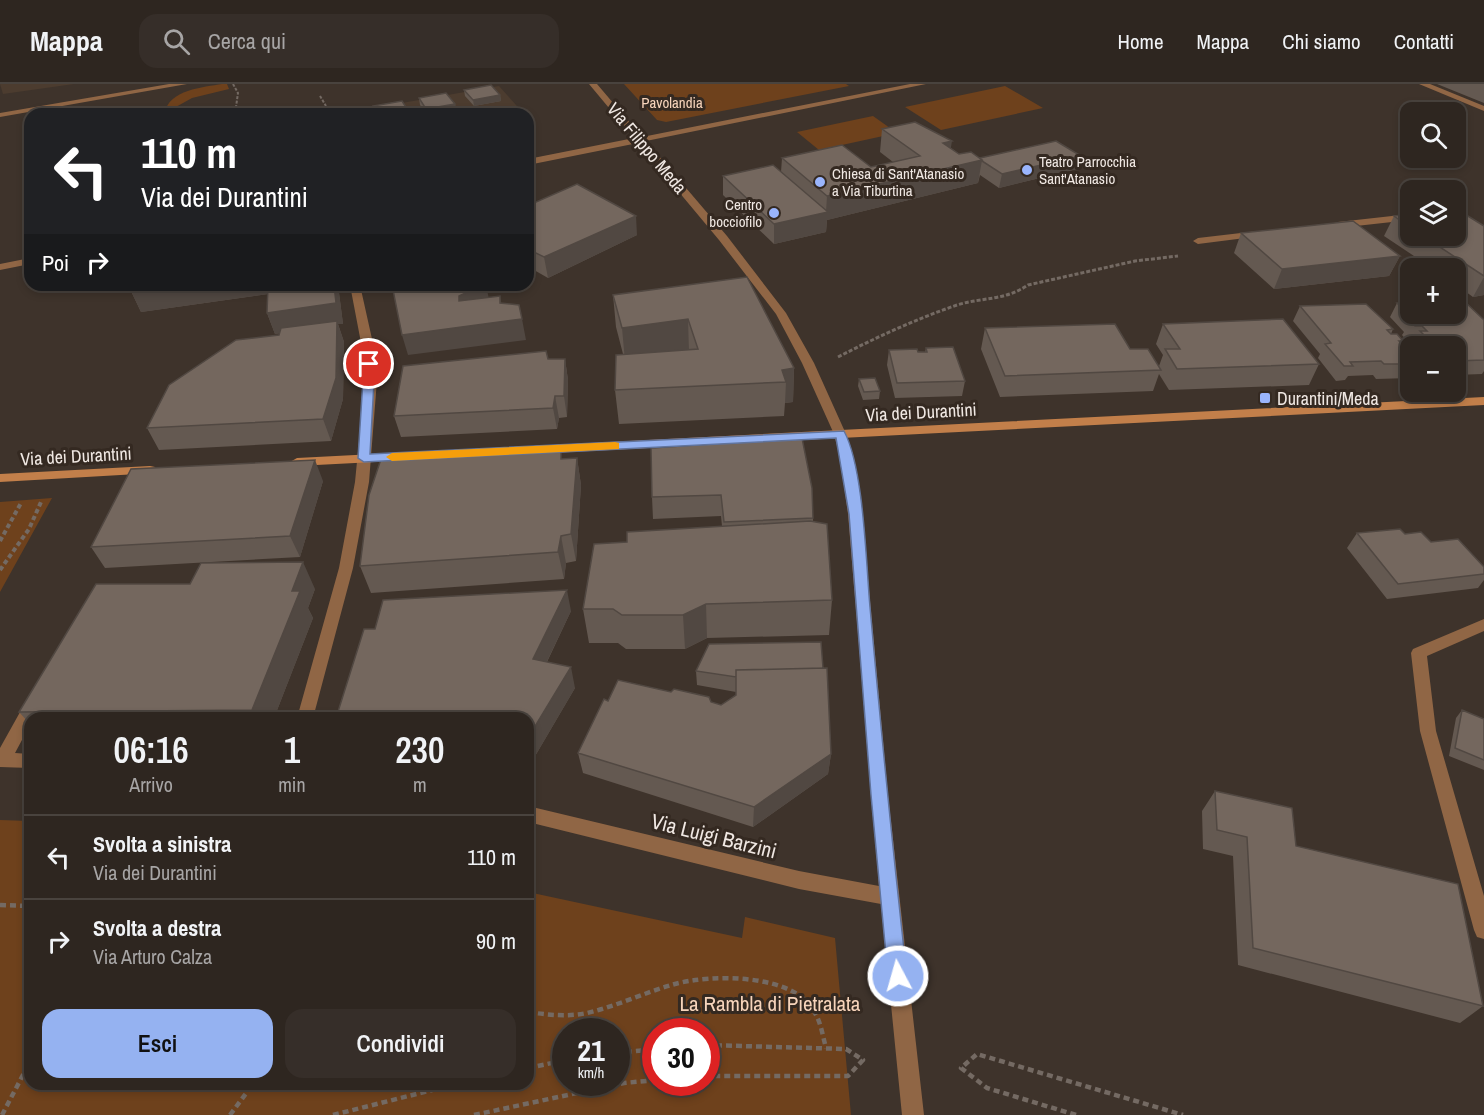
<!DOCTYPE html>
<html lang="it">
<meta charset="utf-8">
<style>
:root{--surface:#2e2620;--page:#362e29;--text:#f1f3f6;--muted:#a7a5a5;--line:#49433e;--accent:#95b2f1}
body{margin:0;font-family:"Archivo Narrow",sans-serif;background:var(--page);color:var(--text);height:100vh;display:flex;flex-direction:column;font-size:22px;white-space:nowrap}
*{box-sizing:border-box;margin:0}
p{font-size:20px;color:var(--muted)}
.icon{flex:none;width:33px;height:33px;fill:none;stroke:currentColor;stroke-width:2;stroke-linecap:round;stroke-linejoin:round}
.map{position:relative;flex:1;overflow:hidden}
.details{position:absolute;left:24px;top:628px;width:510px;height:378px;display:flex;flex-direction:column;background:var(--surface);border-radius:18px;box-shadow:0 3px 9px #0003,0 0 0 2px var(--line)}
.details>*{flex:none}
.banner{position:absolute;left:24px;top:24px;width:510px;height:183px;border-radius:18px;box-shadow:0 3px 9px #0003,0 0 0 2px var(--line);background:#202124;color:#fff;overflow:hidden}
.controls{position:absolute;left:1400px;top:18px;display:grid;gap:12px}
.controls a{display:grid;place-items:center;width:66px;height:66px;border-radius:12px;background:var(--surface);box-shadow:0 3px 9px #0003,0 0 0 2px var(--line);font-size:30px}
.speed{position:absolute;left:552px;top:934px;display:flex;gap:12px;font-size:30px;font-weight:700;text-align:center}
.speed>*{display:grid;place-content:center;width:78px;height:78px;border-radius:50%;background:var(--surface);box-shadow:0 3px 9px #0003,0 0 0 2px var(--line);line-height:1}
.speed small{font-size:15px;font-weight:400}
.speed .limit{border:9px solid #d22;background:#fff;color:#111}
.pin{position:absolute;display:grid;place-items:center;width:51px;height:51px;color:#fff;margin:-26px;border:3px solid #fff;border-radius:50%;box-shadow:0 2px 6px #0007}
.me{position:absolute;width:66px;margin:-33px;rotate:354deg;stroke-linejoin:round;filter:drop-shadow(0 0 4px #0008)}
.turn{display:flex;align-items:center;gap:21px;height:126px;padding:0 18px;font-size:27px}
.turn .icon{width:78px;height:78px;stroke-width:2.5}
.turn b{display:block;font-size:42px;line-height:51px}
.then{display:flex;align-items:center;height:57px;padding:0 18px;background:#0003;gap:12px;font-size:22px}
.eta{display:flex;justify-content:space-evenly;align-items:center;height:102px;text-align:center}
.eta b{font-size:36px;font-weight:600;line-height:42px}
.cta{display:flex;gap:12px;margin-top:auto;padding:12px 18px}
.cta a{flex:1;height:69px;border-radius:18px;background:var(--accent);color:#111;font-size:24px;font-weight:600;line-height:69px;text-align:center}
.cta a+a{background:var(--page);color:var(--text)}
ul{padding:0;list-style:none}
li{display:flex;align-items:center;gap:18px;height:84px;padding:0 18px;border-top:2px solid var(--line)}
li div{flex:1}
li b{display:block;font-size:22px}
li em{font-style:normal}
header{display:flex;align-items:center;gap:36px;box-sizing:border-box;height:84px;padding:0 30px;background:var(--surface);border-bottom:2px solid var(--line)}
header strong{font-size:28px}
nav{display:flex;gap:33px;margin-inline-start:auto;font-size:21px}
.search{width:420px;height:54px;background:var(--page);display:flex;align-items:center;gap:15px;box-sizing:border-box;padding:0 21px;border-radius:18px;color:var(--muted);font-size:22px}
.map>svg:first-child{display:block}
</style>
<header>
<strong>Mappa</strong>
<div class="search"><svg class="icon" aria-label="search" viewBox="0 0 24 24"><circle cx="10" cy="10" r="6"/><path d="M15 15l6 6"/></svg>Cerca qui</div>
<nav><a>Home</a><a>Mappa</a><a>Chi siamo</a><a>Contatti</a></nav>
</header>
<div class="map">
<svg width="1484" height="1031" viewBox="0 0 1484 1031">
<rect width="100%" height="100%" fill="#3e332b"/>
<!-- built -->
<path fill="#4c3c2f" d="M0 0H74L3 10Z
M499 2 524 30H357L356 27Z"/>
<!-- green -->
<path fill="#6e411c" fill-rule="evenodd" d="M222 0H227L229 5 192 14 165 29C168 6 204 3 222 0Z
M624 0H846L849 2 666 38 657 36Z
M1005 2 1043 24 941 46 905 23Z
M873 32 897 49 819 66 797 48Z
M52 414 0 508V418Z
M0 736 30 737V1000H528V808L742 854 745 833 835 854 851 1031H0ZM566 948H616V999H566ZM656 948H706V999H656Z"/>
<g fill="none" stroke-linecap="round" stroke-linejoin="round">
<!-- path-far3 -->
<path stroke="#746a63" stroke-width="2" stroke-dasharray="3 1.5" stroke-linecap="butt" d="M233 0 238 9 235 30
M320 12 326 22"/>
<!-- path-far2 -->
<path stroke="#746a63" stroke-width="3" stroke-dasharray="4 2" stroke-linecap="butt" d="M838 273C877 253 916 235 957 221 983 213 1004 217 1028 201L1135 177 1178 172"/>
<!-- path-far1 -->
<path stroke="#746a63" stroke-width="4" stroke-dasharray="4.5 3" stroke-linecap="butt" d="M0 457 21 419
M0 486 29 445 41 418"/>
<!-- path -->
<path stroke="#746a63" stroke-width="4.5" stroke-dasharray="6 4" stroke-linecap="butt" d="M0 821 30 822
M528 928C548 931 568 933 587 929 617 922 646 908 675 900 711 890 796 889 815 929 821 939 823 953 826 964
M706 961 846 965 863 976 848 992H706
M616 969 656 965
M528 984 566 976
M2 1031 24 989
M230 1031 253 1000
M333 1031 456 1000
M474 1031 624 999 656 996
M1076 1031 987 1004 961 984 977 970 1183 1031"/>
<!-- street -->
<path fill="#906645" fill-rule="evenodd" d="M169 0H187L0 33V29Z
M589 0H597L642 53 910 0H926L646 57 727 152 786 229 814 279 846 350 854 374 862 430 888 711 924 1031H902L881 820 799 805 528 738V722L799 787 879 802 848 430 840 374 834 350 802 279 776 230 719 156 638 59 528 81V75L634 54Z
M1419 0H1430L1484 22V27Z
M1410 130V136L1338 144 1333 141 1338 138Z
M1258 147 1263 150 1261 152 1198 160 1193 157 1198 154Z
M30 174V180L0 186V180Z
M350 201H360L374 264 377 296 369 398 353 484 313 634H297L339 484 355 398 365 296 362 264Z
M1484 535V547L1427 572 1436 647 1484 812V855L1477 853 1474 846 1420 647 1411 569 1413 565Z
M35 610 41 612 43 617 34 634H30V641L15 669 30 670V684L0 683V664L29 612Z"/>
<!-- secondary -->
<path fill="#c27f4a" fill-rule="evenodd" d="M1484 313V321L297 382 290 378 297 374Z
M150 382 155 383 157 386 155 389 0 398V390Z"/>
</g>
<!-- wall -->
<path fill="#645951" d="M1437 0H1484V19Z
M464 6 500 11 501 17 474 22 465 12Z
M419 14 455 20 456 26 463 30H427L420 21Z
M882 45 951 64 959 70 980 74 1077 85 999 104 980 91 978 99 827 136 826 148 774 160 723 111V92L781 88 782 74 871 83 893 78 880 68Z
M534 119 637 151 548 194 534 186 528 188Z
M1410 130V152H1455L1484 142V211L1473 213 1455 200V184H1432L1384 152 1394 132Z
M1241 149 1400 172 1389 192 1274 205 1234 169Z
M747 193 794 284 793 318 785 319 784 332 619 340 615 306 623 270 616 243 613 211Z
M338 201 343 240H338L344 258 343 315 331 357 159 366 147 344 279 251 280 249 275 250 267 229 268 210 141 228 131 207Z
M1397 219 1484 236V287L1482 290 1455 291V262H1412L1414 257H1407L1402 251 1404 248 1390 233Z
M1300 222 1393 245 1391 250 1403 257 1402 260 1410 269V294L1376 295 1373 291 1348 292 1345 296 1336 297 1318 274 1320 270 1293 237Z
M1163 240 1319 280 1309 301 1169 306 1159 290 1153 307 1000 313 981 265 985 244 1159 282 1163 271 1156 260Z
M926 264 965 297 962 312 895 314 887 281 889 266 925 268Z
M548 275H565L568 296 567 333 559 334 557 345 401 353 394 332Z
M859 295 880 307 879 315 863 316 858 302Z
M651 364 813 434V438L832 516 829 551 707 554 685 565H626L618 559H589L583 525 627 458 722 442 721 432 653 435 652 413Z
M577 374 581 401 576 477 566 479 564 495 371 509 360 482 563 375Z
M323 397 300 473 105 484 91 463Z
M1357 449 1405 450 1431 458 1484 483V496L1478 504 1387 515 1347 464Z
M315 505 308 524 313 534 274 634H30V640L19 628Z
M571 527 547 578 575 604 531 679H528V634H336L375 545Z
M709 560 831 670 828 690 753 743 583 689 578 669 608 617 711 618 721 621 736 611V608L697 601 696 587Z
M1462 626 1484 635V686L1449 672 1456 634Z
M1215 707 1296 762 1483 922 1460 939 1238 881 1233 772 1203 765 1202 727Z"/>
<!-- shaded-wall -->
<path fill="#514842" d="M500 11 501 17 474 22 473 16Z
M455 20 456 26 434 30H428L426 25Z
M952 57 948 81 943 59Z
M1081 72 1077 85 999 104 1002 90Z
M982 76 978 99 827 136 826 148 774 160V140L826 128 827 112Z
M636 132 637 151 548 194 544 173Z
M530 166 534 186 528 188V167Z
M1400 172 1389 192 1274 205 1282 185Z
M1484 193V211L1473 213Z
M178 201H273L276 209 141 228 131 207Z
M334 201H338L343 240H338L344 258 343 315 331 357 323 335 337 241 275 250 267 229Z
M483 201H486L490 220 459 217V212Z
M500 212 504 233 522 235 526 256 408 271 402 251 500 219Z
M688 235 689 268 625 277 622 244Z
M565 275 568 296 567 333 564 312Z
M794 284 793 318 785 319 786 298 782 286Z
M555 312 559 334 557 345 553 324Z
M577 374 581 401 576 477 571 450Z
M315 376 323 397 300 473 290 452Z
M561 452 566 479 564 495 558 468Z
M303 478 315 505 308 524 313 534 274 634H257L252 626 292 507Z
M567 506 571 527 538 596 533 575Z
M706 520 707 554 685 565 683 531Z
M571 583 575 604 531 679 528 670V654Z
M831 670 828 690 753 743 754 723Z"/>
<!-- building -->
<path fill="#74675e" stroke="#514842" stroke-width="1.5" d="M491 1 500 11 473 16 464 6Z
M446 9 455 20 426 25 419 14Z
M402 17 409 28 397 30H378L373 22Z
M459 25 463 30H434Z
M915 38 952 57 943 59 959 70 971 68 982 76 827 112 782 74 842 61 871 83 920 72 882 45Z
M1056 57 1081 72 1002 90 982 77V76L980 74Z
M773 81 828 128 774 140 723 92Z
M577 100 636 132 544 173 530 166 528 167V116L534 119Z
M1455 124 1484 142V192L1423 152H1455Z
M1410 130V143L1394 132Z
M1353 137 1400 172 1282 185 1241 149Z
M747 193 794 284 782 286 786 298 615 306 616 271 698 265 688 235 622 244 613 211Z
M133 201H178L131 207Z
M268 201H334L336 219 267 229Z
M392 201H483L459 212V217L500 212V219L519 221 522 235 402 251Z
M1455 216H1463L1484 236V276L1455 277V262H1440L1433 254H1427L1420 247H1427L1422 242H1415L1410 237 1414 236 1397 219 1410 218V230H1455Z
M1366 220 1393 245 1387 246 1391 250H1397L1403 257H1399L1410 269V280H1384L1381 277 1350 278 1353 282H1344L1325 260 1331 259 1300 222Z
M1283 235 1319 280 1177 285 1165 265H1180L1163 240Z
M337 237 336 294 323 335 147 344 169 301 236 256 279 251 281 244Z
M1115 240 1130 265H1148L1161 286 1005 292 985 244Z
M953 263 965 297 897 299 889 266 917 265 918 268H927L926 264Z
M546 267 548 275H565L564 312H555L553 324 394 332 403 282Z
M875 294 880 307 864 308 859 295Z
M802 354 812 404 813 434 724 438 721 411 652 413 651 364Z
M561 366V375L577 374 571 450 561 452 558 468 360 482 369 411 381 375Z
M315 376 290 452 91 463 131 385Z
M810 437 827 440 832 516 706 520 683 531H622L613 525H583L594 460 627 458V448Z
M1400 445 1405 450 1421 448 1431 458 1458 455 1484 483V490L1398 500 1357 449Z
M303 478 292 507H300L252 626 19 628 96 500H190L201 479Z
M567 506 533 575 571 583 528 654V634H428L423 633 336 634 364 545H375L383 516Z
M821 558 823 584 736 586V593L696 587 709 560Z
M827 584 831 670 754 723 578 669 604 615 608 617 618 596 671 608 674 605 709 613 711 618 721 621 736 611V586Z
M1462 626 1484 635V676L1455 664Z
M1215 707 1292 724 1296 762 1458 800 1483 922 1253 864 1247 753 1217 746Z"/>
<!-- route -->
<path fill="#95b2f1" stroke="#61749d" stroke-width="1.5" d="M369 277 375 280 370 370 844 347C864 384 866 479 870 523 881 646 893 769 907 892L904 898 898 901 891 898 888 892 871 711 849 430 836 354 364 378 358 374 364 280Z"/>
<!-- slow -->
<path fill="#f59e0b" d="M615 358 619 359V365L392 377 386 373 392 369Z"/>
<!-- markers -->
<g fill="#9ab5fd" stroke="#342921" stroke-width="2">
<circle cx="1027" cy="86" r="6"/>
<circle cx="820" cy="98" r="6"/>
<circle cx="774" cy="129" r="6"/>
<rect x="1259" y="308" width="12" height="12" rx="3"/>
</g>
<g text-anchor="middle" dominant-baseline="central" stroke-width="6" stroke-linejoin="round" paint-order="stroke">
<!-- far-park labels -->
<g font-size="15" fill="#f7d4bb" stroke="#342921">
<text x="672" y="18">Pavolandia</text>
</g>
<!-- far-poi labels -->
<g font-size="15" fill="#f0e8e3" stroke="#342921" text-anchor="start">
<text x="1039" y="77">Teatro Parrocchia<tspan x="1039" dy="17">Sant'Atanasio</tspan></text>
<text x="832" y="89">Chiesa di Sant'Atanasio<tspan x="832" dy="17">a Via Tiburtina</tspan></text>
<text x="762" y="120" text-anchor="end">Centro<tspan x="762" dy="17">bocciofilo</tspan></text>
</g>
<!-- street labels -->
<g font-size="18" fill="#f0e8e3" stroke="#342921">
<text transform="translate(647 64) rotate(50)">Via Filippo Meda</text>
<text transform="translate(921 328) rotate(-3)">Via dei Durantini</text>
<text transform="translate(76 372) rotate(-3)">Via dei Durantini</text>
</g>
<!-- poi labels -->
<g font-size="18" fill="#f0e8e3" stroke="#342921" text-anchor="start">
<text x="1277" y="314">Durantini/Meda</text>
</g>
<!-- near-street labels -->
<g font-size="21" fill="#f0e8e3" stroke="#342921">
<text transform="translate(714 752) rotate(14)">Via Luigi Barzini</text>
</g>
<!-- near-park labels -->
<g font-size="21" fill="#f7d4bb" stroke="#342921">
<text x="770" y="919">La Rambla di Pietralata</text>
</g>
</g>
</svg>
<div class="controls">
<a><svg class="icon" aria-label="search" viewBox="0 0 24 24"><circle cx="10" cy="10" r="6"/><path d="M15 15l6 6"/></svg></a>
<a><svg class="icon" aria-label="layers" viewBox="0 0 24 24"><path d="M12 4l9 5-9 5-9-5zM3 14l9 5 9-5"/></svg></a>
<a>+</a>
<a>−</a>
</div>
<div class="speed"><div>21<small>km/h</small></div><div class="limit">30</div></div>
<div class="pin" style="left:369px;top:280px;background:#d93025"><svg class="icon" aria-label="arrive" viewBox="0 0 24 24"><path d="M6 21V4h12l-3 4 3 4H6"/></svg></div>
<svg class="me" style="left:898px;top:892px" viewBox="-20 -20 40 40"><circle r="17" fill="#95b2f1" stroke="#fff" stroke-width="3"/><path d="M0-11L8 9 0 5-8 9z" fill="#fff"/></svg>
<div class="banner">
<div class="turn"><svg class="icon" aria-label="left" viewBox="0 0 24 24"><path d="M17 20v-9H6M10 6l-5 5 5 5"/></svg><div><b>110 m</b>Via dei Durantini</div></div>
<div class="then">Poi<svg class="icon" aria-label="right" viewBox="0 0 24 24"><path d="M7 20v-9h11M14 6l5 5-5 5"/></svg></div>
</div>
<section class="details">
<div class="eta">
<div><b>06:16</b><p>Arrivo</p></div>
<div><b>1</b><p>min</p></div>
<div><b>230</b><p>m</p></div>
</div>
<ul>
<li><svg class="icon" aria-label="left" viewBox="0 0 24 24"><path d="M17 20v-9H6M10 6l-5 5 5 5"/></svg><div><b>Svolta a sinistra</b><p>Via dei Durantini</p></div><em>110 m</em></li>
<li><svg class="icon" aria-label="right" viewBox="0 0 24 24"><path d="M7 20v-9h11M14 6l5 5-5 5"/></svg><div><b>Svolta a destra</b><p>Via Arturo Calza</p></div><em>90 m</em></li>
</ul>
<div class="cta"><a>Esci</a><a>Condividi</a></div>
</section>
</div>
